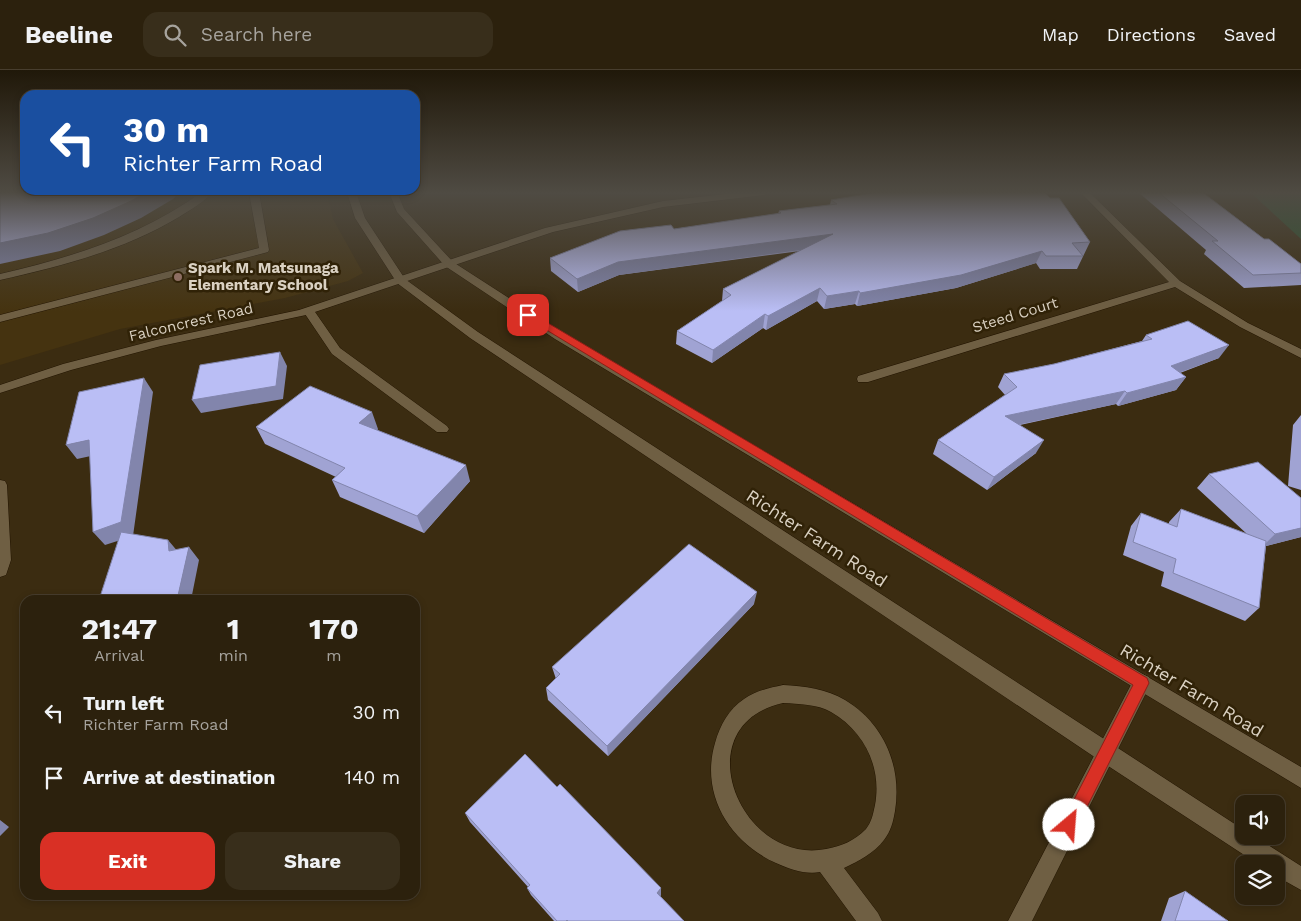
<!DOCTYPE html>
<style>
:root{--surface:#2c210d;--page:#382e1b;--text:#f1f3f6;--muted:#a6a39d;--line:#483e2e;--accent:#d93025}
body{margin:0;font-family:"Work Sans",sans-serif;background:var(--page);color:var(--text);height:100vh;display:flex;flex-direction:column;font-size:19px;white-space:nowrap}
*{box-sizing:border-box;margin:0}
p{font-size:16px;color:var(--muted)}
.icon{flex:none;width:28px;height:28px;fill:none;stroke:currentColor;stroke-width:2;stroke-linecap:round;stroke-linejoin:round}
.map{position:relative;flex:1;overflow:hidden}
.panel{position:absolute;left:20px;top:525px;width:400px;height:305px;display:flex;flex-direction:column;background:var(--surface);border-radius:15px;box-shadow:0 2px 8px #0003,0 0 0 1px var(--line)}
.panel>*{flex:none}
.top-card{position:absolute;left:20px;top:20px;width:400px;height:105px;border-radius:15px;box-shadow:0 2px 8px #0003,0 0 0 1px var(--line);background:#1a4fa0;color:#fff;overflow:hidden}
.controls{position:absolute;left:1235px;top:725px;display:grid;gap:10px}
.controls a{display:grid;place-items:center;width:50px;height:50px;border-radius:10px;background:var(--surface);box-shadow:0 2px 8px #0003,0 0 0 1px var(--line);font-size:25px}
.pin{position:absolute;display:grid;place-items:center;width:42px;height:42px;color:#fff;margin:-21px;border-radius:10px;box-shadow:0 2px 8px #0006}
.me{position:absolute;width:55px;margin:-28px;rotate:27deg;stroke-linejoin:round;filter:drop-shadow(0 0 4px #0008)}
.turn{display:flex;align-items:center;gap:18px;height:105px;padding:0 20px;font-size:22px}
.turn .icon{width:65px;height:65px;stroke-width:2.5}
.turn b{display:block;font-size:35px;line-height:42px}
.eta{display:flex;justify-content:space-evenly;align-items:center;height:85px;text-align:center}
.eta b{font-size:30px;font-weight:700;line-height:35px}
.button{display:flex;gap:10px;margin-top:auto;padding:10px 20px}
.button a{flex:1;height:58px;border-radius:15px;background:var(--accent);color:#fff;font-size:20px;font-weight:700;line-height:58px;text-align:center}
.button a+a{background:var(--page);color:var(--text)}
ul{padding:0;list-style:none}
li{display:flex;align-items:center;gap:15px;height:65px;padding:0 20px}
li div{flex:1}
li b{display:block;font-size:19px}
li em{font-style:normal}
header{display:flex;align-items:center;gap:30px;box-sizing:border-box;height:70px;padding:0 25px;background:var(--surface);border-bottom:1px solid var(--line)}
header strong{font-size:24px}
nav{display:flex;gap:28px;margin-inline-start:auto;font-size:18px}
.search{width:350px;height:45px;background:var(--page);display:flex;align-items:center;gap:12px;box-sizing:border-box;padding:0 18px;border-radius:15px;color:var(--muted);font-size:19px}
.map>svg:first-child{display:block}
</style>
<header>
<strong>Beeline</strong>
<div class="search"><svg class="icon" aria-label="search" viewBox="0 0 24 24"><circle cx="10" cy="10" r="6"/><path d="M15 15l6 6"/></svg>Search here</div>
<nav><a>Map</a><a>Directions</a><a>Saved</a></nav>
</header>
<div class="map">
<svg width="1301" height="851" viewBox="0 0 1301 851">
<rect width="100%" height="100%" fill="#3b2c11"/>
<!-- built -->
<path fill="#453310" d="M0 122H327L333 149 363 203 348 211 285 228 120 259 0 295Z"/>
<!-- green -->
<path fill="#28542d" d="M1250 122H1301V169Z"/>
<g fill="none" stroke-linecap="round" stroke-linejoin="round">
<defs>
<path id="service" d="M202 122H213C204 132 190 140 179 147 124 180 62 196 0 210V204C73 187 141 166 202 122Z
M249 122H259L269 180 268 182 0 252V245L259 178Z
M309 238 313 239 340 278 447 356 449 359 447 362H437L332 284 303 241Z"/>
<path id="minor" d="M743 122H769L764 125 663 137 553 162 306 245 161 276 71 300 0 323V315L63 294 156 270 299 240 545 158 663 131Z
M1080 122H1089L1180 211 1248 253 1301 279V288L1240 257 1175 217 868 312H858L857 309 858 306 1169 212Z
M0 410 5 411 7 415 11 490 6 505 0 507Z
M1142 604 1149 607 1151 613 1032 851H1008L1135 607Z
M783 615C804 616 827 619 845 630 885 654 902 698 895 741 893 752 891 761 884 770 874 783 859 791 844 798L878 843 882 851H856L820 802C806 805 789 799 776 793 729 772 700 724 715 673 720 655 729 639 744 629 755 621 769 618 783 615ZM783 633C799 634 817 634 831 642 864 661 882 697 875 735 873 744 872 751 866 759 854 771 842 776 826 779 740 796 683 655 783 633Z"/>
<path id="secondary" d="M347 122H356L365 148 405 209 478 262 1244 760V766H1254L1301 796V820L1276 806V794H1258L1099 690 470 268 397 213 355 148Z
M389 122H397L404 139 453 192 563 263 1301 697V718L555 269 445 196 397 142Z"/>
</defs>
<!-- service casing -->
<use href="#service" stroke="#221400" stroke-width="1"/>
<!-- minor casing -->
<use href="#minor" stroke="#221400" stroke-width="1"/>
<!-- secondary casing -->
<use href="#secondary" stroke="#221400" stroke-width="1"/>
<!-- service -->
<use href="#service" fill="#6f5f43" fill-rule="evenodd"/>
<!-- minor -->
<use href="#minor" fill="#6f5f43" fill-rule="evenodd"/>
<!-- secondary -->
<use href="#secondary" fill="#6f5f43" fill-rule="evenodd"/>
</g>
<!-- wall -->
<path fill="#a0a3d3" d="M1138 122H1202L1264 169 1301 194V215L1244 218 1204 184 1206 180Z
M831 130 1090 172 1077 199H1040L1036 193 956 218 857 236 855 234 824 239 817 231 766 260 763 258 712 293 676 274 677 261 722 231 723 219 800 181 619 205 578 222 551 201 550 188 674 159 778 144 779 141 830 135Z
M1146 265 1219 288 1180 303 1186 307 1176 320 1118 336 1116 334 1020 355 1036 383 987 420 933 384 938 370 1005 325 998 317 1004 304 1054 294 1142 271Z
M1301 345V420L1288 416 1293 355Z
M256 357 378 359 377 360 470 411 424 463 340 427 332 410 336 407 265 374Z
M1209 404 1301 467 1266 476 1259 538 1245 551 1161 516 1164 502 1123 485 1131 456 1141 443 1169 454V452L1181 439 1247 464 1197 418Z
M754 534 608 686 548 630 546 618 556 609 552 597Z
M465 743 661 825 660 826 684 851H554L531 825 527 818 528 817 470 752Z
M1185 821 1228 851H1161L1169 828Z"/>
<!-- shaded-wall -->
<path fill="#8285ac" d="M147 122H180L173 129 141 148 104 165 60 181 0 194V173Z
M833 164 830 176 619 205 578 222 577 209 618 192Z
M1042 181 1036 193 956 218 857 236 860 223Z
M820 218 817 231 766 260 768 246Z
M859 221 855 234 824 239 827 226Z
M765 244 763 258 712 293 713 280Z
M1229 275 1219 288 1162 309 1171 296Z
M280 282 287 296 283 329 201 343 192 330Z
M1186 307 1176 320 1118 336 1127 323Z
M144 308 153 322 133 466 105 475 93 462Z
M1125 321 1116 334 998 359 1005 346Z
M372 342 378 359 366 370 359 353Z
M89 370 100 384 77 389 66 375Z
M1044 370 1036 383 987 420 994 407Z
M466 395 470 411 424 463 417 446Z
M1301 458V467L1262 477 1275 464Z
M168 470 179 483 169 481Z
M189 477 199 490 191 530H177Z
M757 522 754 534 608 686 607 676Z
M0 750 9 757 0 766Z
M661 818V825L657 831V823Z"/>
<!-- building -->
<path fill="#babef5" stroke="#8285ac" d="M0 122H147L131 131 93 148 48 163 0 173Z
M878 122H1044L1050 128H1059L1090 172 1072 173 1083 186H1046L1042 181 961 205 860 223 859 221 827 226 820 218 768 246 765 244 713 280 677 261 731 225 723 219 833 164 618 192 577 209 550 188 620 161 671 155 674 159 781 143 779 141 837 134 831 130Z
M1158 122H1202L1264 169H1269L1301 194V203L1253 205 1212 171H1218Z
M1188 251 1229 275 1171 296 1186 307 1127 323 1125 321 1005 346 1044 370 994 407 938 370 1017 317 1004 304 1054 294 1152 269 1146 265Z
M280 282 276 316 192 330 200 295Z
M144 308 121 452 93 462 89 370 66 375 79 322Z
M310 316 372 342 359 353 466 395 417 446 332 410 345 398 256 357Z
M1258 392 1301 428V458L1275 464 1209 404Z
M1181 439 1266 471 1259 538 1173 503 1176 489 1133 472 1141 443 1177 457Z
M121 462 168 470 169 481 189 477 177 530H99Z
M689 474 757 522 607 676 546 618 560 604 552 597Z
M525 684 557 717 560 714 661 818 657 823 684 851H568L567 850 566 851H557L527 818 530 815 465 743Z
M1185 821 1228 851H1175Z"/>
<!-- sky -->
<linearGradient id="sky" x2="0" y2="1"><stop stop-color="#201809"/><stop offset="0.51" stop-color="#4f4b43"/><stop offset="1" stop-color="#4f4b43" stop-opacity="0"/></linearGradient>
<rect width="1301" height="241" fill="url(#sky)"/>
<!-- route -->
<path fill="#d93025" stroke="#8d1f18" d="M525 243H531L1147 608 1149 613 1075 761 1069 763 1063 761 1061 755 1133 615 525 247Z"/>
<!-- markers -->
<circle fill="#8d6e63" stroke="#302207" stroke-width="2" cx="178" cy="207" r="5"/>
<g text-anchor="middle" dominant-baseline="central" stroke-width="5" stroke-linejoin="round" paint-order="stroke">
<!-- far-poi labels -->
<g font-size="15" font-weight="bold" fill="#dad1c2" stroke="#302207" text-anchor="start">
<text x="188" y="198">Spark M. Matsunaga<tspan x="188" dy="17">Elementary School</tspan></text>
</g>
<!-- far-street labels -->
<g font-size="15" fill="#dad1c2" stroke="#302207">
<text transform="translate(1015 245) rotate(-17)">Steed Court</text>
<text transform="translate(191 252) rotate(-13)">Falconcrest Road</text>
</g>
<!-- street labels -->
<g font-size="18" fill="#dad1c2" stroke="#302207">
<text transform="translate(817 468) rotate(33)">Richter Farm Road</text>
<text transform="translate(1192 620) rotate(31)">Richter Farm Road</text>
</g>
</g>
</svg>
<div class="controls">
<a><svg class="icon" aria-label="sound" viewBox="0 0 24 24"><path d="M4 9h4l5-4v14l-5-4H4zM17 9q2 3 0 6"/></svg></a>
<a><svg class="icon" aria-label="layers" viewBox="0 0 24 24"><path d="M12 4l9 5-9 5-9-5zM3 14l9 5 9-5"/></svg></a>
</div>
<div class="pin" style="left:528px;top:245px;background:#d93025"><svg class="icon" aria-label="arrive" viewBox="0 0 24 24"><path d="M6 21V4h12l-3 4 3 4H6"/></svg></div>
<svg class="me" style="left:1069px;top:755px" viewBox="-20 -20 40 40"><circle r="19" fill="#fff"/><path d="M0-13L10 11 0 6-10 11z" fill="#d93025"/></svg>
<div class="top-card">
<div class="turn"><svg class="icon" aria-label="left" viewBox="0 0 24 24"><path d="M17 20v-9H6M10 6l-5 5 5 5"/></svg><div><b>30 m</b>Richter Farm Road</div></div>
</div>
<section class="panel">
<div class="eta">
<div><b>21:47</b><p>Arrival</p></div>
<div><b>1</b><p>min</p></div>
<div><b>170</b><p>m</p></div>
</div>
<ul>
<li><svg class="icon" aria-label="left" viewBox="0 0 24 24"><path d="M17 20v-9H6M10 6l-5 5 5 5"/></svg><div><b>Turn left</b><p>Richter Farm Road</p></div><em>30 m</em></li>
<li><svg class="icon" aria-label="arrive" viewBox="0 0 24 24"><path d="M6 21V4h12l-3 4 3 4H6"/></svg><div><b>Arrive at destination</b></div><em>140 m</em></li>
</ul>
<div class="button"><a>Exit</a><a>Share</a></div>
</section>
</div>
